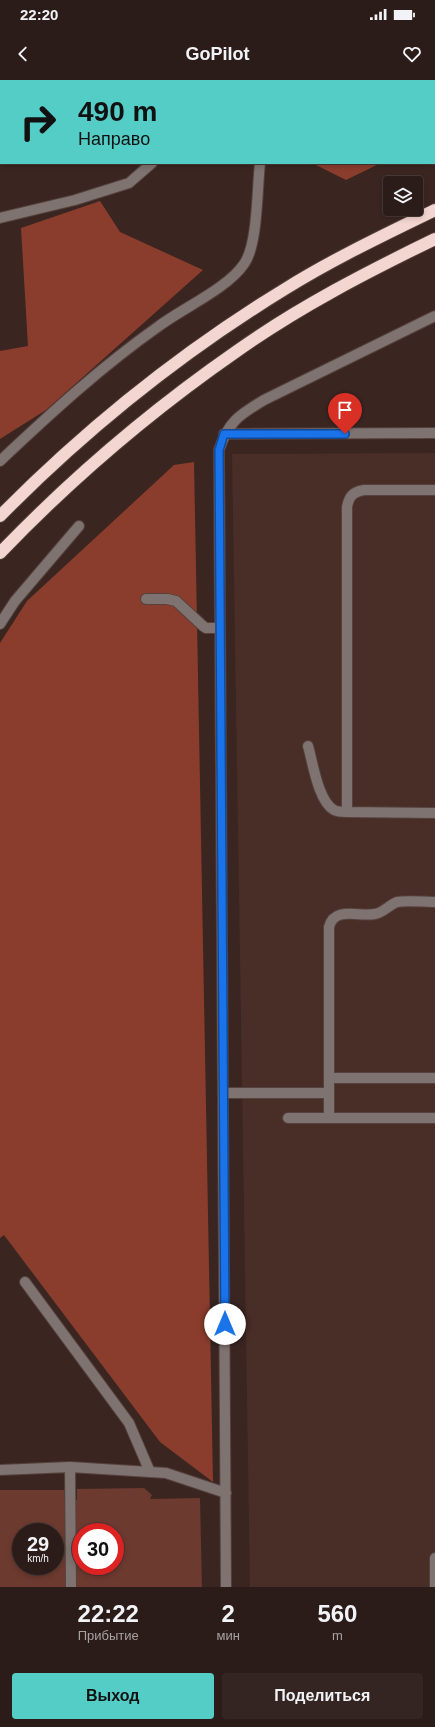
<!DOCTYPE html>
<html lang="ru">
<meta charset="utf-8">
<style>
:root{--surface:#2c1c19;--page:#342522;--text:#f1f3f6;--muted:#a6a1a2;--line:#483a38;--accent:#54cdc7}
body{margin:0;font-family:Helvetica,sans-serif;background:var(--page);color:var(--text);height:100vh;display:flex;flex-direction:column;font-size:15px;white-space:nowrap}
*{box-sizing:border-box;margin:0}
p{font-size:13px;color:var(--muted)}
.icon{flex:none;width:22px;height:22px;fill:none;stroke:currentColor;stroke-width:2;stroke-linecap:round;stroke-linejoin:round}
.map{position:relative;height:1507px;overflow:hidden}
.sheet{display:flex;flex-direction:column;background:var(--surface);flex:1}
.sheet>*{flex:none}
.guide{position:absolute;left:0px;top:0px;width:435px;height:84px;box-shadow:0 2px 6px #0003,0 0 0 1px var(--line);background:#54cdc7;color:#111;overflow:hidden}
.controls{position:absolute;left:383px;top:96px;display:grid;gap:8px}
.controls a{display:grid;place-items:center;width:40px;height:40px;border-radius:4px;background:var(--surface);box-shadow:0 2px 6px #0003,0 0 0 1px var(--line);font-size:20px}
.speed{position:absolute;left:12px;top:1443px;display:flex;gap:8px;font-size:20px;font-weight:700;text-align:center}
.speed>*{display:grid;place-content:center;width:52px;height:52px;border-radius:50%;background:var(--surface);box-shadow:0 2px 6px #0003,0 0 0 1px var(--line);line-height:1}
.speed small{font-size:10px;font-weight:400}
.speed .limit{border:6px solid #d22;background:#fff;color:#111}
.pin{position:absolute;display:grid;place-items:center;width:34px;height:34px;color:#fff;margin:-41px -17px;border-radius:50% 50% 50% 0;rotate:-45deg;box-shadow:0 0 4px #0007}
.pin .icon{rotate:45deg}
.me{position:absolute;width:44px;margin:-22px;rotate:0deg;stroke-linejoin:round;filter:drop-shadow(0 0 3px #0008)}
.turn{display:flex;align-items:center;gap:14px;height:84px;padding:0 12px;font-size:18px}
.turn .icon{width:52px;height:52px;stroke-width:2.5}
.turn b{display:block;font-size:28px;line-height:34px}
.eta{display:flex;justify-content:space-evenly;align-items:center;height:68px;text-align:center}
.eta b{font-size:24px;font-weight:800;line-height:28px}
.primary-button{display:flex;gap:8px;margin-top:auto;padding:8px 12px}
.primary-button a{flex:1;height:46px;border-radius:4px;background:var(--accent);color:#111;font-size:16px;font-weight:800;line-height:46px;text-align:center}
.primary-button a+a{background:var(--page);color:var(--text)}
.status{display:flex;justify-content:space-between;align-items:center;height:28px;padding:0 20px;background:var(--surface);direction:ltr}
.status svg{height:11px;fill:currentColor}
header{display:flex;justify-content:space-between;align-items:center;height:52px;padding:0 12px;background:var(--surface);font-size:18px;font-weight:800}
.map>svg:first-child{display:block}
</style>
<div class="status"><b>22:20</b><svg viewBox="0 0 49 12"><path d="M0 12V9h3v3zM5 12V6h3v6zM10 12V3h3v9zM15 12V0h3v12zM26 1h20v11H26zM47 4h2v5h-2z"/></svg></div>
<header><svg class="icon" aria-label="back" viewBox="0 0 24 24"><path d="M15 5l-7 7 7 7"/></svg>GoPilot<svg class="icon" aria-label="heart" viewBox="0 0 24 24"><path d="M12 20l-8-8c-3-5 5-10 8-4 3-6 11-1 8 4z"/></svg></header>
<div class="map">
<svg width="435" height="1507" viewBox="0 0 435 1507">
<rect width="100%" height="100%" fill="#3a2521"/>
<!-- built -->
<path fill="#492d27" d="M435 373V1507H250L232 374Z"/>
<!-- green -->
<path fill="#6d3a2f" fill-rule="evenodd" d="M144 1408 152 1415 150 1419 200 1418 202 1507H0V1410H67L66 1420H77V1409ZM21 1452H55V1486H21ZM81 1452H115V1486H81Z"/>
<!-- forest -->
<path fill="#8b3d2d" d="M304 0H435V58L434 1Z
M312 83H381L346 100Z
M100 121 120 152 203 190 46 330 0 359V271L28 266 21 148Z
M194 382 213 1402 160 1362 4 1155 0 1158V563L27 521 174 385Z"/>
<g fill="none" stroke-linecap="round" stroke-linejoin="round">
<defs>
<path id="minor" d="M202 1V0
M264 1V0
M0 138 75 120 129 103 152 83
M224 354 435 353
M0 381C51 333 102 286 159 246 183 228 228 208 244 184 258 165 257 108 260 83
M146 519H167L176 521 203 546 206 548H220
M0 544 15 521 79 446
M308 666C313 683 318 721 334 730 338 732 343 732 347 732L435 733
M347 732V427C349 416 353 412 364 410H435
M329 998H435
M223 1013H329V847C334 826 359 837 375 834 383 833 389 825 397 822 406 820 425 822 435 822
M329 1013V1038
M288 1038H435
M25 1202 129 1343 150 1392
M70 1387 71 1507
M0 1390 70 1387 166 1393 226 1413
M226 1507 219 370C228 342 239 335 264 320L435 236
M435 1507V1478"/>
<path id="highway" d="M0 436C85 350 182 272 285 209 333 179 384 155 435 130
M0 473C72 398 152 330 237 271 299 227 367 192 435 159"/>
</defs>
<!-- minor casing -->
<use href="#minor" stroke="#55413d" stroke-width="12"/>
<!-- highway casing -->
<use href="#highway" stroke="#55413d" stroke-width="14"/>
<!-- minor -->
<use href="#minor" stroke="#7e7370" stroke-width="10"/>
<!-- highway -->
<use href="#highway" stroke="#f3d6d0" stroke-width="12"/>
</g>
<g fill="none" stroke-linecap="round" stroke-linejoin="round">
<defs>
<path id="route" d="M225 1244 219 370 224 354H345"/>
</defs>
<!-- route casing -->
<use href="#route" stroke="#114b97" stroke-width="10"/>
<!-- route -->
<use href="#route" stroke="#1a73e8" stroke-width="7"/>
</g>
</svg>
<div class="controls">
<a><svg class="icon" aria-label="layers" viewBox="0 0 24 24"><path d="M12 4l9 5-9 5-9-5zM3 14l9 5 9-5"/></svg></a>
</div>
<div class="speed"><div>29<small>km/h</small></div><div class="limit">30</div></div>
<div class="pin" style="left:345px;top:354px;background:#d93025"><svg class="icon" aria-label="arrive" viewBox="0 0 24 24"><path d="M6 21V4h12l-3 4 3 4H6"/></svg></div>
<svg class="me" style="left:225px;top:1244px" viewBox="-20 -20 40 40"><circle r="19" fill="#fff"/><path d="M0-13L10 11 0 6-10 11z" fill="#1a73e8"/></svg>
<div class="guide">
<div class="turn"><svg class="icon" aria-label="right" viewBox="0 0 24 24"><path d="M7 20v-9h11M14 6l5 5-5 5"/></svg><div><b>490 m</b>Направо</div></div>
</div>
</div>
<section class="sheet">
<div class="eta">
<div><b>22:22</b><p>Прибытие</p></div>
<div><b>2</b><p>мин</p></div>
<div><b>560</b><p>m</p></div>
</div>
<div class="primary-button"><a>Выход</a><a>Поделиться</a></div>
</section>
